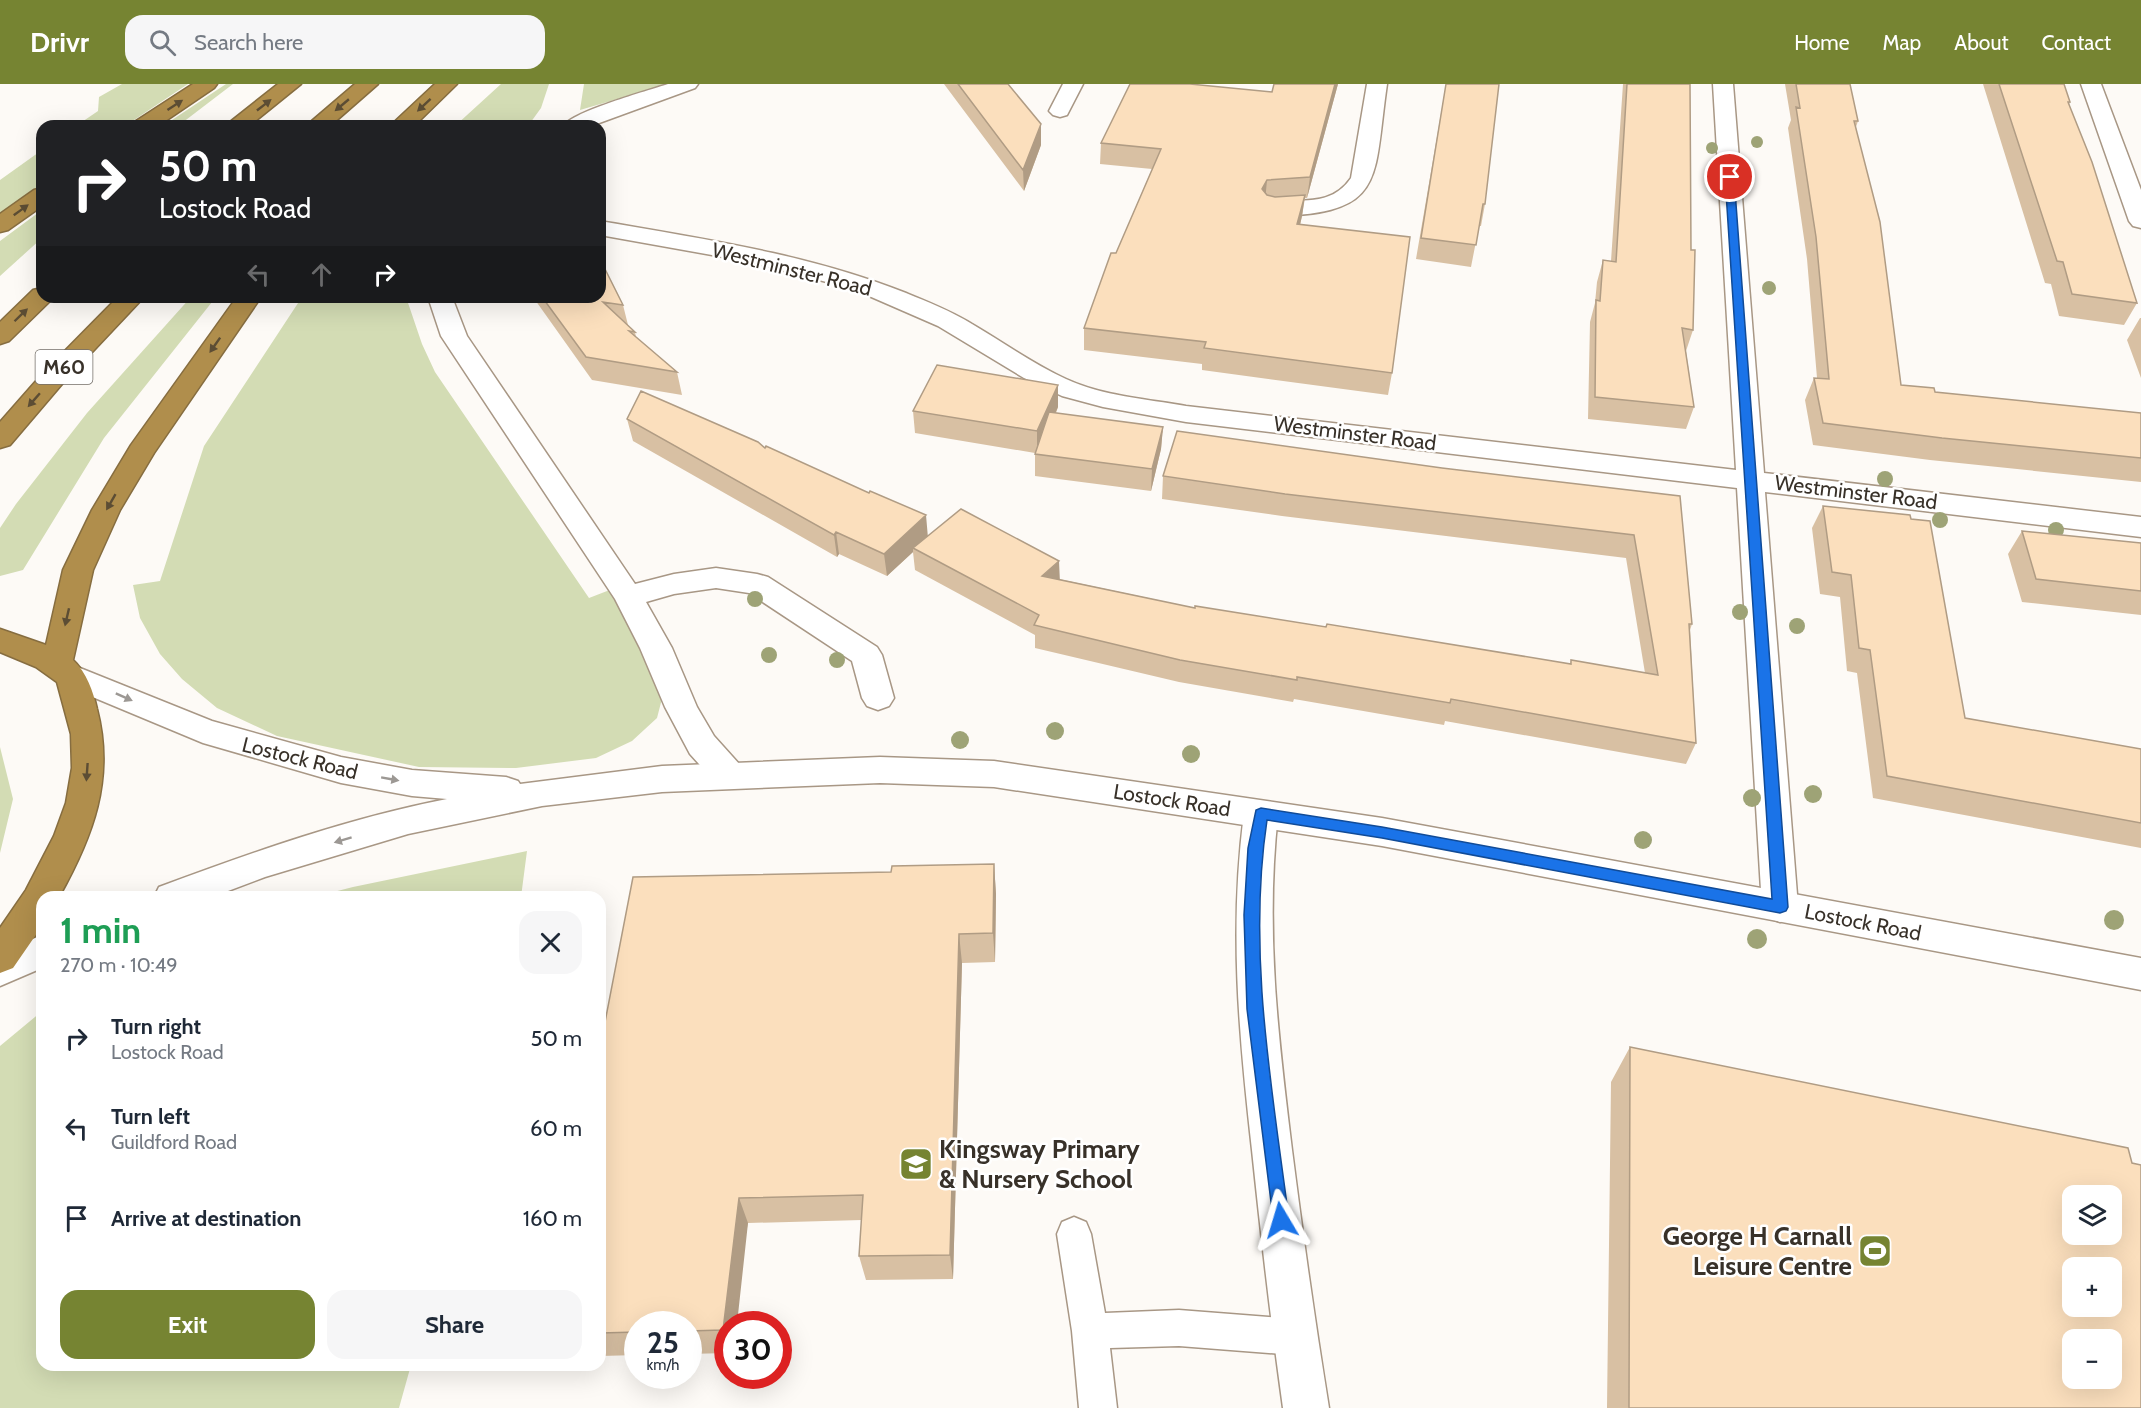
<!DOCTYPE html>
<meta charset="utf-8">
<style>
:root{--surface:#fff;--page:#f6f6f7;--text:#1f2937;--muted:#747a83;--accent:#768432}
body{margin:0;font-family:Cabin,sans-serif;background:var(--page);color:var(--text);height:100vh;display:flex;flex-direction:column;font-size:22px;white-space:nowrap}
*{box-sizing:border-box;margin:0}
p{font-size:20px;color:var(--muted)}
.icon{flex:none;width:33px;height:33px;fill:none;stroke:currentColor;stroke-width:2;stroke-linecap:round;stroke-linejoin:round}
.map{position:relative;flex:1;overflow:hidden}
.drawer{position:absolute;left:36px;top:807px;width:570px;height:480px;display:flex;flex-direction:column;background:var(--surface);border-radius:18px;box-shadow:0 6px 24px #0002}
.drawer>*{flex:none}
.hud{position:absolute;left:36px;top:36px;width:570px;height:183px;border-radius:18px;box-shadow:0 6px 24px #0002;background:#202124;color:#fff;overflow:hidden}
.buttons{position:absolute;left:2062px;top:1101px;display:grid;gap:12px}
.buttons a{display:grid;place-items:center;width:60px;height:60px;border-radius:12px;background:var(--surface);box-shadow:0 6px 24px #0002;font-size:30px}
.speed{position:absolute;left:624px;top:1227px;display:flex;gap:12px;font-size:30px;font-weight:700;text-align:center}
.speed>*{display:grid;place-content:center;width:78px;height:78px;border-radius:50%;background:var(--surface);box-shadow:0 6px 24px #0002;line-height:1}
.speed small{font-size:15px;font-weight:400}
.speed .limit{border:9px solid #d22;background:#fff;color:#111}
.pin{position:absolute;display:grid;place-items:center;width:51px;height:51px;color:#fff;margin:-26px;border:3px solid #fff;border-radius:50%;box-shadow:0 2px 6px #0007}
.me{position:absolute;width:66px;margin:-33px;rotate:353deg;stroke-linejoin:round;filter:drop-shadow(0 0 4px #0008)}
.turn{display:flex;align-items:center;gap:21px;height:126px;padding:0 24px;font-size:27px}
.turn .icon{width:78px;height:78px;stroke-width:2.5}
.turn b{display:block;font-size:42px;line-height:51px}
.lanes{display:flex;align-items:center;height:57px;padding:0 24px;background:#0003;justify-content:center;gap:30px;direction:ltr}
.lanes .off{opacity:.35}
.round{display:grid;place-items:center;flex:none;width:63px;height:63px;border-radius:18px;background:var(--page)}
.head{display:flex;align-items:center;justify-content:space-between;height:102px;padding:0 24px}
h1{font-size:36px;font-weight:700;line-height:45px;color:#1e9e55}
.button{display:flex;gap:12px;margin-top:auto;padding:12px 24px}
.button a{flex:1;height:69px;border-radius:18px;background:var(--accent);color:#fff;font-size:24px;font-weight:700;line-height:69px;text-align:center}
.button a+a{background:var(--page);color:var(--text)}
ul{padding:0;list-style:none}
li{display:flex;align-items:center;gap:18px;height:90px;padding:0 24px}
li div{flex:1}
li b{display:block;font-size:22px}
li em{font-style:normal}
header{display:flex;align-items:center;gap:36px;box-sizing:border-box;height:84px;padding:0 30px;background:var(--accent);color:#fff}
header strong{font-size:28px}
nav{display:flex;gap:33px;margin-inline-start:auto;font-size:21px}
.search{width:420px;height:54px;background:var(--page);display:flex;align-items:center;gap:15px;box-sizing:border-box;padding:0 21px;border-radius:18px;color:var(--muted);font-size:22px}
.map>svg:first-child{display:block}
</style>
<header>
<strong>Drivr</strong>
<div class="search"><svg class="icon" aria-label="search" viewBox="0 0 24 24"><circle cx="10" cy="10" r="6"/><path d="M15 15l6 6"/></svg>Search here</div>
<nav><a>Home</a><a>Map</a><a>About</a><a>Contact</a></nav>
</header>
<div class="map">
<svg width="2141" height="1324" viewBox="0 0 2141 1324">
<rect width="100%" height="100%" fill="#fdfaf6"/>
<!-- green -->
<path fill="#d3dcb4" d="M122 0H188L125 42H76L98 27 99 13Z
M226 0H233L178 42H163Z
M501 0H549L541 24 528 42H455Z
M584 0H669L580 26Z
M42 66V100L0 129V96Z
M42 126V154L0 192V157Z
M191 213H216L104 354 23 486 0 492V444L16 420 87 329Z
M302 213H406L422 260 435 288 589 514 620 502 664 607 657 634 632 657 596 674 516 684 419 683 277 652 217 624 182 595 160 570 140 534 133 501 160 497 204 362Z
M0 663 13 715 0 769Z
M527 767 521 813H314L353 803Z
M41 928 42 1281H411L399 1324H0V962Z"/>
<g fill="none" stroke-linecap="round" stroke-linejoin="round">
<defs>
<path id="lane" d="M1074 1133 1086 1138 1091 1150 1105 1229 1179 1226 1295 1235 1308 1240 1313 1253 1308 1266 1295 1271 1179 1262 1110 1264 1117 1324H1079L1072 1247 1057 1150 1062 1138Z"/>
<path id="street" d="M668 0H698L695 4 591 42H563C574 27 647 7 668 0Z
M1063 0H1083L1067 31 1060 33 1053 31 1049 27Z
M1367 0H1387C1373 96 1387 130 1273 132L1265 130 1262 125 1265 120C1296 112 1329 126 1351 94Z
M1713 0H1733L1764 389 2141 433V453L1765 408 1798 823 1793 833 1780 838 1767 833 1762 823 1737 404 1186 338 1103 323 1062 312 1024 294 938 242 853 205 751 178 600 151V137C703 155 808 170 906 209 928 218 951 227 972 240 1003 258 1033 280 1066 295 1103 312 1146 315 1186 322L1736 386Z
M2081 0H2101L2141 106V144L2133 142 2129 137Z
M428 213H452L467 252 635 500 674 490 716 484 757 490 768 493 877 563 882 571 894 614 889 622 878 626 867 622 862 614 852 577 749 509 716 504 674 510 646 518 672 564 697 623 714 652 741 682 746 691 741 700 729 704 717 700 690 670 665 623 640 564 615 515 441 252Z
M1261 717 1273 721 1278 730C1265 845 1278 952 1292 1066 1303 1152 1315 1238 1329 1324H1283C1271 1238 1261 1152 1252 1066 1239 952 1229 845 1244 730L1249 721Z"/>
<path id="secondary" d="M70 580 212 637 341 673 412 686 506 693 518 697 520 700 662 682 880 673 994 677 1382 734 2141 874V906L1382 762 994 703 880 699 662 708 542 722 408 750 265 793 212 813H154L159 803C253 768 349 734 447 715L412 712 341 699 203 659 59 599 54 591 59 583Z
M42 851V884L0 902V869Z"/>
<path id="highway" d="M193 0H217L214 4 158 42H133L136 37Z
M278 0H301L249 42H225Z
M355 0H378L330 42H306Z
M435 0H457L414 42H390Z
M42 104V122L8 146 0 148V130L34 106Z
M42 204V213H53L51 216 9 257 0 260V238L33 206Z
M118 213H144L62 300 10 361 0 364V338L44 288Z
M237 213H261L154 369 120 426 93 486 73 576C87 589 93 607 97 625 115 695 93 752 59 813H42V842L13 884 0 889V844L26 806 54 752 66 719 72 684 71 650 57 598 36 583 0 568V545L46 561 63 486 92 426 131 361Z"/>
</defs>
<!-- lane casing -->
<use href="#lane" stroke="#a89785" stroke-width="3"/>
<!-- street casing -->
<use href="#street" stroke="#a89785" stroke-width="3"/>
<!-- secondary casing -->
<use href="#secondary" stroke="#a89785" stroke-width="3"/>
<!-- highway casing -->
<use href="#highway" stroke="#866d40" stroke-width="3"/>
<!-- lane -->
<use href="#lane" fill="#fff" fill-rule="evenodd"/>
<!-- street -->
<use href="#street" fill="#fff" fill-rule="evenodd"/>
<!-- secondary -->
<use href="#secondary" fill="#fff" fill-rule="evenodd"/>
<!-- highway -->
<use href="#highway" fill="#b08e4c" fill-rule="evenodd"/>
</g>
<!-- trees -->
<g fill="#9ea376">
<circle cx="1757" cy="58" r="6"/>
<circle cx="1712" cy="64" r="6"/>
<circle cx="1769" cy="204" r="7"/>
<circle cx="1885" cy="395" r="8"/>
<circle cx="1940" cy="436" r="8"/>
<circle cx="2056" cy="446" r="8"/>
<circle cx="755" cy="515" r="8"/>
<circle cx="1740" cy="528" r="8"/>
<circle cx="1797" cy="542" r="8"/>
<circle cx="769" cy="571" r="8"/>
<circle cx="837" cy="576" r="8"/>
<circle cx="1055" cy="647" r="9"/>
<circle cx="960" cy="656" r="9"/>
<circle cx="1191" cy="670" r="9"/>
<circle cx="1813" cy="710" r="9"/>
<circle cx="1752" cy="714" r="9"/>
<circle cx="1643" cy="756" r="9"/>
<circle cx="2114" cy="836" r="10"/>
<circle cx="1757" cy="855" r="10"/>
</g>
<!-- wall -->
<path fill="#d8c0a3" d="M944 0H1008L1041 61 1024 107Z
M1274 0H1338L1307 114H1305L1302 132 1300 141 1392 289 1388 311 1202 286V280L1084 266V244L1152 85 1100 80 1101 59 1272 8Z
M1446 0 1485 120 1481 142H1479L1471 183 1416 175Z
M1623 0H1690L1691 166 1693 246 1686 267 1694 323 1686 345 1588 335 1590 238 1595 219 1597 198 1603 176 1611 177Z
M1785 0H1850L1858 37 1856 43 1901 301 1935 308 2141 329V398L1930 376 1813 361 1805 316 1814 294H1817L1807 175 1788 44 1791 36Z
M1983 0H2064L2070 18 2069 20 2137 219 2124 241 2059 232 2051 200 2045 199Z
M533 213H600L623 221 628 241 635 248 636 253 677 288 682 311 592 296Z
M2140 234H2141V294L2127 256Z
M1058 323 1056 329 1163 343 1161 365 1151 407 1035 392V369L915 349 913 327Z
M627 335 765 364 928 452 1059 495 1195 524 1570 580 1571 576 1645 589 1626 474 1282 432 1162 415 1163 392 1442 384 1680 412 1692 540 1690 546 1696 659 1686 680 1445 637 1444 641 1294 615 1293 618 1179 598 1035 564V551L915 486 913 468 887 492 839 470 837 473 633 357Z
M1823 422 1965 634 2141 665V764L1873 714 1857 589 1847 587 1840 513 1820 510 1812 444Z
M2022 447 2141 459V531L2022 518 2008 470Z
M994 780 996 810 995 878 962 879 953 1195 866 1196 859 1172 862 1136 748 1139 728 1240V1269L688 1270V1240H638V1271L600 1272V964L891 788Z
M1630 963 2132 1079 2141 1324H1607L1611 998Z"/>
<!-- shaded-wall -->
<path fill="#b09c84" d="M1335 0H1338L1307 114 1310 93Z
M1041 40V61L1024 107 1023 86Z
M1267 96 1265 118 1262 105Z
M1305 111 1302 132 1295 162 1297 140Z
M1058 301V323L1037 370V347Z
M1163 343 1161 365 1151 407 1152 385Z
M926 431 928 454 913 464V468L887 492 884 470Z
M836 448 839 470 837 473 834 451Z
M1059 477 1060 499 1042 492Z
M994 780 996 810 995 878 993 849Z
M959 850 962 879 953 1195 950 1171Z
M739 1114 748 1139 737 1240H728V1256L723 1246Z"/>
<!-- building -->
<path fill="#fbdfbd" stroke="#b09c84" stroke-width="1.5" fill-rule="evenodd" d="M958 0H1008L1041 40 1023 86Z
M1130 0H1190L1272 8 1274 0H1335L1310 93 1267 96 1262 105 1267 111 1275 113 1305 111 1297 140 1410 153 1392 289 1204 264 1206 258 1084 244 1111 169H1116L1161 65 1101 59Z
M1446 0H1499L1485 120H1483L1476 161 1421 154Z
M1627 0H1690L1691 166H1695L1693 246 1682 244 1694 323 1595 313 1596 216 1600 217 1603 176 1616 178Z
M1796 0H1850L1858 37H1854L1880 138 1901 301 1934 304 1935 308 2141 329V374L1942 354 1823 339 1814 294 1829 295 1816 153 1796 23 1800 24Z
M1999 0H2064L2070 18H2068L2092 78 2137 219 2072 210 2063 178 2057 177Z
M600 175 623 221 603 218 635 248 629 247 677 288 586 273 542 213H600Z
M937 281 1058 301 1037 347 913 327Z
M641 307 758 358 765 364 766 362 869 409 870 407 926 431 884 470 836 448 834 451 627 335Z
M1049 328 1163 343 1152 385 1035 370Z
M1177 347 1442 384 1680 412 1692 540H1689L1696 659 1451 615 1450 619 1297 593V596L1180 576 1034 541 1039 531 913 464 961 425 1059 477 1042 492 1195 524V522L1326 543 1327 540 1571 580V576L1658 591 1634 451 1285 410 1163 392Z
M1823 422 1910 431 1911 435 1930 437 1965 634 2141 665V739L1887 692 1870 566 1859 564 1851 491 1832 488Z
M2022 447 2141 459V507L2036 495Z
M994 780 993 849 959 850 950 1171 859 1172 863 1111 739 1114 723 1246 688 1247V1240H638V1248L600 1249V964L633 793 891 788 892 782Z
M1630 963 2128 1064 2132 1079 2141 1081V1324H1629ZM2073 1112H2112V1150H2073ZM2073 1184H2112V1222H2073ZM2073 1256H2112V1294H2073Z"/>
<!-- one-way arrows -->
<defs><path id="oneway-solid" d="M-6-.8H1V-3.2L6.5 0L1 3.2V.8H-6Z" transform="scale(1.5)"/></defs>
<g fill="#5c4d34">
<use href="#oneway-solid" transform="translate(175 21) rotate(-33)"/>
<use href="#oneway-solid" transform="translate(264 21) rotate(-38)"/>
<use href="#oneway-solid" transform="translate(342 21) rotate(140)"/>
<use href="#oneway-solid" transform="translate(424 21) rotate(137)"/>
<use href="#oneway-solid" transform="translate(21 126) rotate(-36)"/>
<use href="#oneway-solid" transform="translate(21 231) rotate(-44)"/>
<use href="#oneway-solid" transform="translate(215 261) rotate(125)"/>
<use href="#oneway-solid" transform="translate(34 316) rotate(131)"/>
<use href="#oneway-solid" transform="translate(111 418) rotate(120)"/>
<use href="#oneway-solid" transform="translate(67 533) rotate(103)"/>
<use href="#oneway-solid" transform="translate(87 688) rotate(94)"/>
</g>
<g fill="#9c9894">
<use href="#oneway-solid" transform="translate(124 613) rotate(24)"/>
<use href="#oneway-solid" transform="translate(390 695) rotate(10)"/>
<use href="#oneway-solid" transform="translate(343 756) rotate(163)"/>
</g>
<!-- route -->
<path fill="#1a73e8" stroke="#114b97" stroke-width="1.5" d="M1730 90 1734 93 1788 823 1786 827 1780 829 1382 754 1267 736C1247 869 1272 1004 1289 1136L1287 1142 1281 1144 1274 1142 1247 925 1244 831 1248 764 1256 726 1261 724 1382 743 1772 815 1725 93Z"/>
<!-- icons -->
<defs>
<symbol id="school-square" viewBox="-11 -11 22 22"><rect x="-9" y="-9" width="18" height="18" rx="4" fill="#768432" stroke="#fff"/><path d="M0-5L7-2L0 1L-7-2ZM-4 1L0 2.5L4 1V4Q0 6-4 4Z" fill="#fff"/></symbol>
<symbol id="stadium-square" viewBox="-11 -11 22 22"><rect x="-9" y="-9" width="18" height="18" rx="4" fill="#768432" stroke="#fff"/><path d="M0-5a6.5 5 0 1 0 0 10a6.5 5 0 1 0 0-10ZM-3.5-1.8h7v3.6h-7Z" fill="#fff"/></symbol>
</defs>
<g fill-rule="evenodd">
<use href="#school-square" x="897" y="1061" width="38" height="38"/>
<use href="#stadium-square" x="1856" y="1148" width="38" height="38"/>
</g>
<g text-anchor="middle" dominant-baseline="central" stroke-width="5" stroke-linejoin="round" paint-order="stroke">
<!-- shield labels -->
<rect fill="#fff" stroke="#746f69" stroke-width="1.5" x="35.5" y="266" width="57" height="34" rx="4.5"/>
<g font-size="20" font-weight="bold" fill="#383129">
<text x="64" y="283">M60</text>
</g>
<!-- street labels -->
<g font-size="21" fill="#383129" stroke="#fff">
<text transform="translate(792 185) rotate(14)">Westminster Road</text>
<text transform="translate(1355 349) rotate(7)">Westminster Road</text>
<text transform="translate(1856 408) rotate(7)">Westminster Road</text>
<text transform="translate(300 674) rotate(14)">Lostock Road</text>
<text transform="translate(1172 716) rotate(9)">Lostock Road</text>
<text transform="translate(1863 838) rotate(11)">Lostock Road</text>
</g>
<!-- near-poi labels -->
<g font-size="26" font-weight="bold" fill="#383129" stroke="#fff" text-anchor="start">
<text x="939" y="1065">Kingsway Primary<tspan x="939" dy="30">&amp; Nursery School</tspan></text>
<text x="1852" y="1152" text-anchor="end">George H Carnall<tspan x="1852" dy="30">Leisure Centre</tspan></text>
</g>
</g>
</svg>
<div class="buttons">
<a><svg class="icon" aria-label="layers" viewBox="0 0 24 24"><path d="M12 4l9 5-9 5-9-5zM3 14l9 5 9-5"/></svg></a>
<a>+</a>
<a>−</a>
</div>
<div class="speed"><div>25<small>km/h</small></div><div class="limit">30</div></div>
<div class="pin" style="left:1730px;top:93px;background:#d93025"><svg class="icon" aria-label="arrive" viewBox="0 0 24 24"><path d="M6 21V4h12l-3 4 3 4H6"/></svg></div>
<svg class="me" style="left:1281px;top:1136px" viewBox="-20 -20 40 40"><path d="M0-17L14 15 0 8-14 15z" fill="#1a73e8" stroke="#fff" stroke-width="4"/></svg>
<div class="hud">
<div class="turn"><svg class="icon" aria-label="right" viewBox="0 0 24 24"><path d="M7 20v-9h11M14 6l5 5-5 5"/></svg><div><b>50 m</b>Lostock Road</div></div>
<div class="lanes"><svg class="icon off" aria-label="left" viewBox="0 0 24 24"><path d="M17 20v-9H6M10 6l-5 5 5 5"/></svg><svg class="icon off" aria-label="ahead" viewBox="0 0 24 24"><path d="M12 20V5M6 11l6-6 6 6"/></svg><svg class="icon" aria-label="right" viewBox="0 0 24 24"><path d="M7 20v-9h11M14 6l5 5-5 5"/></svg></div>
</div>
<section class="drawer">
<div class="head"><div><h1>1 min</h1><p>270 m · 10:49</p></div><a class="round"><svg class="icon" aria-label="close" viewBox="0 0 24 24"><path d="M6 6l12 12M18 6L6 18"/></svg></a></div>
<ul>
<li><svg class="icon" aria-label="right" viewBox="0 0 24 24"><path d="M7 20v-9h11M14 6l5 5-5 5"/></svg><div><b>Turn right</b><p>Lostock Road</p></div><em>50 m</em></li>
<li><svg class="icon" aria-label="left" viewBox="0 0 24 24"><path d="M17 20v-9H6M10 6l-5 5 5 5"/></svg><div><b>Turn left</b><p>Guildford Road</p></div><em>60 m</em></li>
<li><svg class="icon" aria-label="arrive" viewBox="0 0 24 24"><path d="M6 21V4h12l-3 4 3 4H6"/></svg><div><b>Arrive at destination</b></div><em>160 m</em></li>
</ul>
<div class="button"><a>Exit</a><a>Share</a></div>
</section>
</div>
